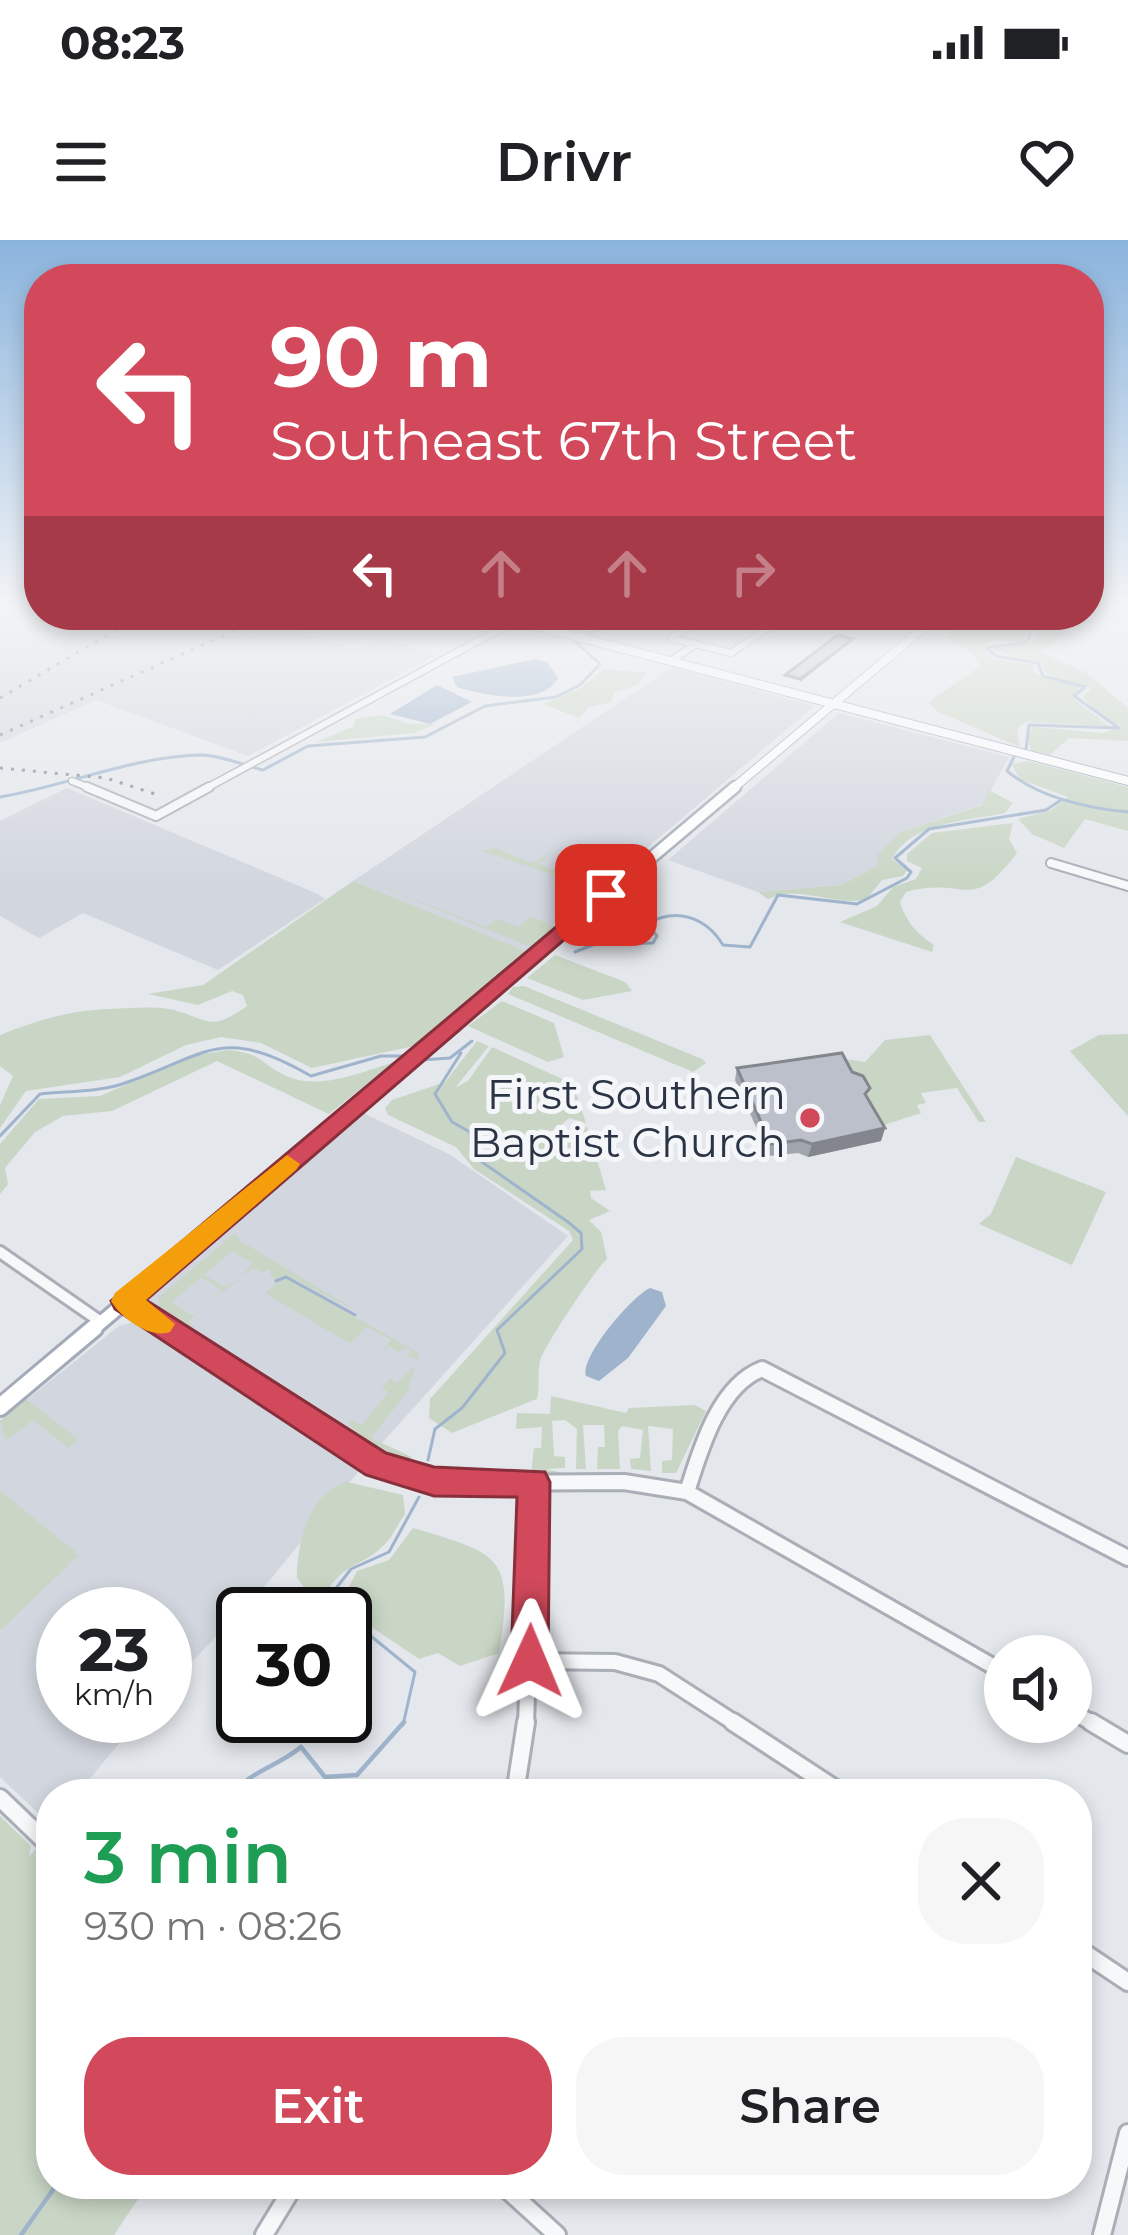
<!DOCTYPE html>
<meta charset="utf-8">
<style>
:root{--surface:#fff;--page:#f6f6f6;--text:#202124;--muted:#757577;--accent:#d1495b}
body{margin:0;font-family:Montserrat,sans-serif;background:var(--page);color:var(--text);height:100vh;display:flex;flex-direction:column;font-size:45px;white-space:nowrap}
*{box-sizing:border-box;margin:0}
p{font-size:39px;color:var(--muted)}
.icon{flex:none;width:66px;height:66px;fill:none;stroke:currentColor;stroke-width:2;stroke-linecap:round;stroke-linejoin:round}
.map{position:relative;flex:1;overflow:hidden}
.side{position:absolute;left:36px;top:1539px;width:1056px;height:420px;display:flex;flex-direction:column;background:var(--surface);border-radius:48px;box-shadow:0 6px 18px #0003}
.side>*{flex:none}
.hud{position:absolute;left:24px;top:24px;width:1080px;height:366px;border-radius:48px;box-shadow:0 6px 18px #0003;background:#d1495b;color:#fff;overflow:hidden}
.fabs{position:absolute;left:984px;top:1395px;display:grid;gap:24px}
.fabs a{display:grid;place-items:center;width:108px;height:108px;border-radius:50%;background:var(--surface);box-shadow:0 6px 18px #0003;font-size:60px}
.speed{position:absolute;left:36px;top:1347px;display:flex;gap:24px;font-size:60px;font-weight:700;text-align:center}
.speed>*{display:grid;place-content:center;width:156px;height:156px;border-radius:50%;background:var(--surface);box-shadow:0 6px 18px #0003;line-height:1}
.speed small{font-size:30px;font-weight:400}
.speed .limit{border:6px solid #111;border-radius:18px;background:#fff;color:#111}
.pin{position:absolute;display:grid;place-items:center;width:102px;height:102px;color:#fff;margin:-51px;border-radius:24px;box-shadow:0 6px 18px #0006}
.me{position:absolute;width:132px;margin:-66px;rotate:1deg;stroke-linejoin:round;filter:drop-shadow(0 0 9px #0008)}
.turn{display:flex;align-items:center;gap:42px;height:252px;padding:0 48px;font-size:54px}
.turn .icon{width:156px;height:156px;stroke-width:2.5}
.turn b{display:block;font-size:84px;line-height:102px}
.lanes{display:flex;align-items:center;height:114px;padding:0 48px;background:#0003;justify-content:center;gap:60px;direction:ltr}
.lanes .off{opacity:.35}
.round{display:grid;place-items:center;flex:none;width:126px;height:126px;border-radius:48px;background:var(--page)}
.overview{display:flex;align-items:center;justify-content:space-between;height:204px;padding:0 48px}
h1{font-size:72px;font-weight:600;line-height:90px;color:#1e9e55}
.action{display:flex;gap:24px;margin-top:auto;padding:24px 48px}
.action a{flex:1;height:138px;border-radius:48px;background:var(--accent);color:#fff;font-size:48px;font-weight:600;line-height:138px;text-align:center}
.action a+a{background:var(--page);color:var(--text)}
.status{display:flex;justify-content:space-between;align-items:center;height:84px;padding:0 60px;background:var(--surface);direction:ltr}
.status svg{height:33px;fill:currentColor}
header{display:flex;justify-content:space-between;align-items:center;height:156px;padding:0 48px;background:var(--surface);font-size:54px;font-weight:600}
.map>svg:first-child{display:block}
</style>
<div class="status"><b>08:23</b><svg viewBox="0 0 49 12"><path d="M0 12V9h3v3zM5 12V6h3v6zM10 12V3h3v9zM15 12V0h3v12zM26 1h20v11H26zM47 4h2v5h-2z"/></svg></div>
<header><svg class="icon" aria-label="menu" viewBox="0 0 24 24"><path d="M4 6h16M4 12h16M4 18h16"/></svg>Drivr<svg class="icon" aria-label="heart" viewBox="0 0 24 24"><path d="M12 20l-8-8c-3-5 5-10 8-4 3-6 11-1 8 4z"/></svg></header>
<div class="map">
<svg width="1128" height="1995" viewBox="0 0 1128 1995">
<rect width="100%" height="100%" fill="#e4e7ec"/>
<!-- built -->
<path fill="#d2d6de" d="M0 367H39V375H300L278 386 357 409 380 398 438 414 248 516 96 460 0 503Z
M672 427 814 466 526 711 353 641Z
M839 473 1009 517 983 564 901 592 879 625 841 645 758 652 668 620Z
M67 548 318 654 325 659 218 730 83 673 39 698 0 676V581Z
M353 868 449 914 568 996 373 1213 148 1068 146 1060 226 988 218 982Z
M137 1081 362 1227 270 1340 165 1450V1374H63V1476H142L77 1554H51L50 1584 0 1537V1391L78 1315 0 1250V1181L119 1086Z"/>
<!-- green -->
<path fill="#c9d6c5" d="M970 375H1066L1058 384 1030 385 1022 401 993 400 981 407 994 419 1035 425 1033 432 1077 446 1080 450 1071 457 1109 486 1026 482 1017 489 1020 507 938 472 928 462 981 426 972 413 946 398Z
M1078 375 1128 376V382L1077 385 1040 412 1087 433 1128 468V501L1069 498 1050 515 1031 510 1027 496 1033 487 1104 493 1122 486 1100 476 1083 457 1091 448 1047 435 1042 422 994 411 996 405 1036 401 1038 390 1063 387Z
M604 429 647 433 637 445 614 453 611 462 589 467 579 478 543 464 581 448Z
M382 475 410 484H436L414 493 317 502 354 486 355 479Z
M1028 521 1128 547V591L1085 579 1064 608 1032 594 1018 579 1051 570 1068 557 1019 539 1012 524Z
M989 550 1013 563 1005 573C967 581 911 582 892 619L907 630 903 636 882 640 866 660C832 666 799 644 768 659L758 652 841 645 879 625 876 616 901 592 982 565Z
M1013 583 1009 599 1017 613C969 676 968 635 906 652L900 662C906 682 917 694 934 705L932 712 840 682 877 666 893 647 916 639 922 628 907 621V614L932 593Z
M495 608 532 623 550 614 539 624 559 632 575 619 616 637 597 649 482 611Z
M359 638 486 687 497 679 519 687 531 676 555 688 531 707Z
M353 641 526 711 414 806 312 828 261 803 221 797 186 805 120 837 26 851 0 888V865L13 836 0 826V795C38 780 70 770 111 769 129 768 152 766 169 769 210 778 207 794 247 766L243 755 232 751 198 765 148 754 203 745Z
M555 715 625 742 632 751 583 760 527 738Z
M524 746 702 819 706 823 693 832 508 754 513 747Z
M502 761 554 783 564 817 548 822 468 786Z
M1128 794V876L1070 811 1099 795Z
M930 795 986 882H979L957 848 921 853 926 863 917 865 921 873 884 885 845 819 865 822 885 800Z
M477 801 489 806 455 848 468 841 492 807 573 844 586 883 569 878 554 891 537 889 551 895 587 887 606 950 590 951 591 958 610 971 589 980 601 992 607 1019C596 1028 544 1106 540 1121 537 1134 540 1147 537 1159L452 1193 429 1178 430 1159 573 1000 569 991 474 929 456 907 388 875 385 868 392 860 445 842Z
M228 810C266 814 260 825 289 837 320 850 363 832 394 822L329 874 217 821 112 871 63 876 35 892 5 928 8 944 0 954V904L39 859 100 856 191 816Z
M1016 917 1106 952 1072 1025 979 984 991 974Z
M235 993 239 1000 359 1072 287 1036 275 1041 268 1029 263 1033 253 1028 242 1037 252 1023 232 1011 204 1035 224 1047 240 1039 214 1058 222 1050 201 1037 172 1062 193 1076 204 1068 189 1081 195 1089 159 1067V1057Z
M285 1038 417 1112 419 1119 407 1117 411 1111 405 1107 399 1112 389 1106 377 1118 391 1100 367 1087 351 1103 345 1101 265 1053Z
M416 1125 407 1152 371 1198 412 1217 400 1223 344 1191 345 1186 377 1208 348 1184 351 1180 362 1185 388 1152 382 1148 390 1138 397 1143Z
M551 1156 626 1173 629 1168 695 1165 706 1171 676 1233H662V1221L672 1220 673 1189 648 1186 651 1231 631 1229 630 1219 640 1218 643 1190 622 1186 618 1191 620 1229H597L598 1207H605L604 1185H583L586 1229H576L577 1189 565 1180 552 1181 554 1216 565 1217V1228L545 1229 564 1233 531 1234 534 1208H541L542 1187 516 1189 517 1173 550 1174Z
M26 1159 78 1199 69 1208 33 1180 6 1200 0 1181Z
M347 1242 403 1255 405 1274C398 1284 392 1298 383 1306 362 1327 342 1323 325 1355L330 1367 320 1368 297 1338C297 1302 309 1252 347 1242Z
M0 1250 79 1315 0 1391Z
M413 1288C500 1314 515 1315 499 1413L460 1426 438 1413 419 1419 355 1376 343 1359 357 1331 389 1320Z
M0 1576 31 1606 29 1616 36 1609 51 1623V1944H148L114 1995H0Z"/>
<!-- water -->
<path fill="#9fb4cc" d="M535 419 547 422 558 438C543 467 484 456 457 447L452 437Z
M437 445 472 462 430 484 390 474Z
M650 1048 662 1052 666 1066 628 1118 599 1141 586 1136C580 1117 631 1057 650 1048Z"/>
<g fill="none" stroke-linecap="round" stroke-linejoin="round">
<!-- stream-far1 -->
<path stroke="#9fb4cc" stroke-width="3" d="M1089 373 1128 372
M585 395 628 375
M1026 509 1029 485 1119 488 1074 456 1085 447 1043 436 1038 423 996 416 986 408 1027 402 1032 387 1063 386 1071 375
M1014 517 1007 531C1040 558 1086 568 1128 572
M0 557C67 546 130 517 200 515 220 515 243 525 263 530L308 506 425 497 485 466 556 457 580 445 600 424 575 401
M575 712 595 704 653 703 657 696 647 684C676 667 706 677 723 705L750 707 778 655 857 664 907 638 911 632 895 618 929 589 1046 570 1061 560
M422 820 450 818 472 801
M0 896 40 854C67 851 100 852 125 843 211 813 221 785 311 836L381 816H413
M276 1041 286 1037 355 1075
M428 1220 435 1189 462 1168 505 1113 497 1090 582 1009 581 993 568 982 472 915 470 892 452 882 435 854 461 813
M403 1485 415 1432 345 1375 334 1351 351 1329 389 1312 419 1257"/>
<!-- stream -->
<path stroke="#9fb4cc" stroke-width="4.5" d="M233 1554C253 1529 277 1527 301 1507L325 1537 357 1535 404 1482
M21 1995 57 1944"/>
<defs>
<path id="minor-far4" d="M824 375 868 384 882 375
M671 398 731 413 787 375
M671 398 704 375
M670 421 695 405
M72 541 95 550
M203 550 515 381"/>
<path id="minor-far3" d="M87 547 156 576 209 547
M1051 623 1128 646"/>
<path id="minor-far2" d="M0 1012 101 1082
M125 1061 168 1091"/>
<path id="minor-far1" d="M164 1088 320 1192 400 1233 463 1243 624 1242 687 1252 1005 1433
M687 1252C700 1211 718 1146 762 1129L1128 1318
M529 1421 615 1422 659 1434 738 1485
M1071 1471 1096 1485
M526 1485 534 1242"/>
<path id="minor" d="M733 1482 843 1554
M1091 1482 1128 1504
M515 1554 526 1482
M0 1558 51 1607
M1077 1708 1128 1742
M501 1944 557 1995
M264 1995 295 1944
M1102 1995 1128 1893"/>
<path id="major-far3" d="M494 375 1128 541
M731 550 939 375"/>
<path id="major-far2" d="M452 786 735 547"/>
<path id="major-far1" d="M91 1091 456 783"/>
<path id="major" d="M0 1167 94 1088"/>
</defs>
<!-- minor-far4 casing -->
<use href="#minor-far4" stroke="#a9aeb7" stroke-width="9"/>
<!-- minor-far3 casing -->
<use href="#minor-far3" stroke="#a9aeb7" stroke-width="12"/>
<!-- minor-far2 casing -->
<use href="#minor-far2" stroke="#a9aeb7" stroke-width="16"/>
<!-- minor-far1 casing -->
<use href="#minor-far1" stroke="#a9aeb7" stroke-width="20"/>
<!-- minor casing -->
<use href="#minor" stroke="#a9aeb7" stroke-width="22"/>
<!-- major-far3 casing -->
<use href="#major-far3" stroke="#a3abb8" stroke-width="10"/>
<!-- major-far2 casing -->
<use href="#major-far2" stroke="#a3abb8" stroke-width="15"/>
<!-- major-far1 casing -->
<use href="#major-far1" stroke="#a3abb8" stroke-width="18"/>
<!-- major casing -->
<use href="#major" stroke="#a3abb8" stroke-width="22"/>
<!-- minor-far4 -->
<use href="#minor-far4" stroke="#f7f8fa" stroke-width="6"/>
<!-- minor-far3 -->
<use href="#minor-far3" stroke="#f7f8fa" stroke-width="8"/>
<!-- minor-far2 -->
<use href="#minor-far2" stroke="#f7f8fa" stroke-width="10"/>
<!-- minor-far1 -->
<use href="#minor-far1" stroke="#f7f8fa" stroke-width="14"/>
<!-- minor -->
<use href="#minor" stroke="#f7f8fa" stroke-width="16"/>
<!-- major-far3 -->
<use href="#major-far3" stroke="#fff" stroke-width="8"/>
<!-- major-far2 -->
<use href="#major-far2" stroke="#fff" stroke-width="10"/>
<!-- major-far1 -->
<use href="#major-far1" stroke="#fff" stroke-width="12"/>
<!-- major -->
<use href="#major" stroke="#fff" stroke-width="16"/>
<!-- rail -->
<path stroke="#7d8696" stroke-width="3" stroke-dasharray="3 8" stroke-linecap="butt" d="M0 458 126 384
M0 495 241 388
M0 528 106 538 161 556"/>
</g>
<!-- wall -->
<path fill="#a1a5ae" d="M737 828 867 857 885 888 881 901 808 917 798 913 769 916 735 840Z"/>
<!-- shaded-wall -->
<path fill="#83868d" d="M853 399 852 401 800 442V439Z
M885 888 881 901 808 917 812 904Z"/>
<!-- building -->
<path fill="#bbc0ca" stroke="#83868d" stroke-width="3" d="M838 395 853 399 800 439 785 435Z
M842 813 852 832 863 836 870 848 865 854 885 888 812 904 801 900 771 904 737 828Z"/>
<!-- sky -->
<linearGradient id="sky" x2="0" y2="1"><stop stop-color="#8bb4dd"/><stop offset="0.57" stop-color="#f3f4f6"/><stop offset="1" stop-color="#f3f4f6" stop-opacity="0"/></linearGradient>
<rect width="1128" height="646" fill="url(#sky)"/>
<!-- route -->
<path fill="#d1495b" stroke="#882f3b" stroke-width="3" d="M599 651 616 655 146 1060 386 1213 434 1227 545 1232 550 1242 548 1421 542 1434 530 1439 517 1434 511 1421 517 1257 434 1256 366 1235 115 1069 111 1061Z"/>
<!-- slow -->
<path fill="#f59e0b" d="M287 915 300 924 296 930 146 1060 175 1084 170 1092C150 1099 121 1078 111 1061L115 1053Z"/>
<!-- markers -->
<circle fill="#d1495b" stroke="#f4f6f9" stroke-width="4.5" cx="810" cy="878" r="12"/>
<g text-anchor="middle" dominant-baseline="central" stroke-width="10" stroke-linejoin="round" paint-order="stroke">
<!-- poi labels -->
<g font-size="42" fill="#2b3445" stroke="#f4f6f9" text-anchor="end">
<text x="786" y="854">First Southern<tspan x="786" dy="48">Baptist Church</tspan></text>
</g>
</g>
</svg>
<div class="fabs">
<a><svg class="icon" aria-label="sound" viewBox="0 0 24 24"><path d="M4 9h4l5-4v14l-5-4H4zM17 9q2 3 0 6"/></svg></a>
</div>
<div class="speed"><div>23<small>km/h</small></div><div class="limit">30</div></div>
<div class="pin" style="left:606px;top:655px;background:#d93025"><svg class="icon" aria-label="arrive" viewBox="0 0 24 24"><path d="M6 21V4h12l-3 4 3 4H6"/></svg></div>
<svg class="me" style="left:530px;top:1421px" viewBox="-20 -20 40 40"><path d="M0-17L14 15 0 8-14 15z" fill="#d1495b" stroke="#fff" stroke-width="4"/></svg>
<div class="hud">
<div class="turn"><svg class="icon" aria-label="left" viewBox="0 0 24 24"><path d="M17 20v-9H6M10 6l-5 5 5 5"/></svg><div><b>90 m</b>Southeast 67th Street</div></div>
<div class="lanes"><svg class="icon" aria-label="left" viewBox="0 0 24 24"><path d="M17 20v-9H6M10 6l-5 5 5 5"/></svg><svg class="icon off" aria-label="ahead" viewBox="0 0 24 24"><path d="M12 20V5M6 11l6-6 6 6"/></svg><svg class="icon off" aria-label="ahead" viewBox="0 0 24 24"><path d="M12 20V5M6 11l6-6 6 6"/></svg><svg class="icon off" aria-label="right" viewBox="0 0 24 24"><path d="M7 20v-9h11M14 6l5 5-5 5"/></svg></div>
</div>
<section class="side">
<div class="overview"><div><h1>3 min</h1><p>930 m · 08:26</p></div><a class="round"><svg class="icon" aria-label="close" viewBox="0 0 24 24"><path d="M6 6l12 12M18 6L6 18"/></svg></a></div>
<div class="action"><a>Exit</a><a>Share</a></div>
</section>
</div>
